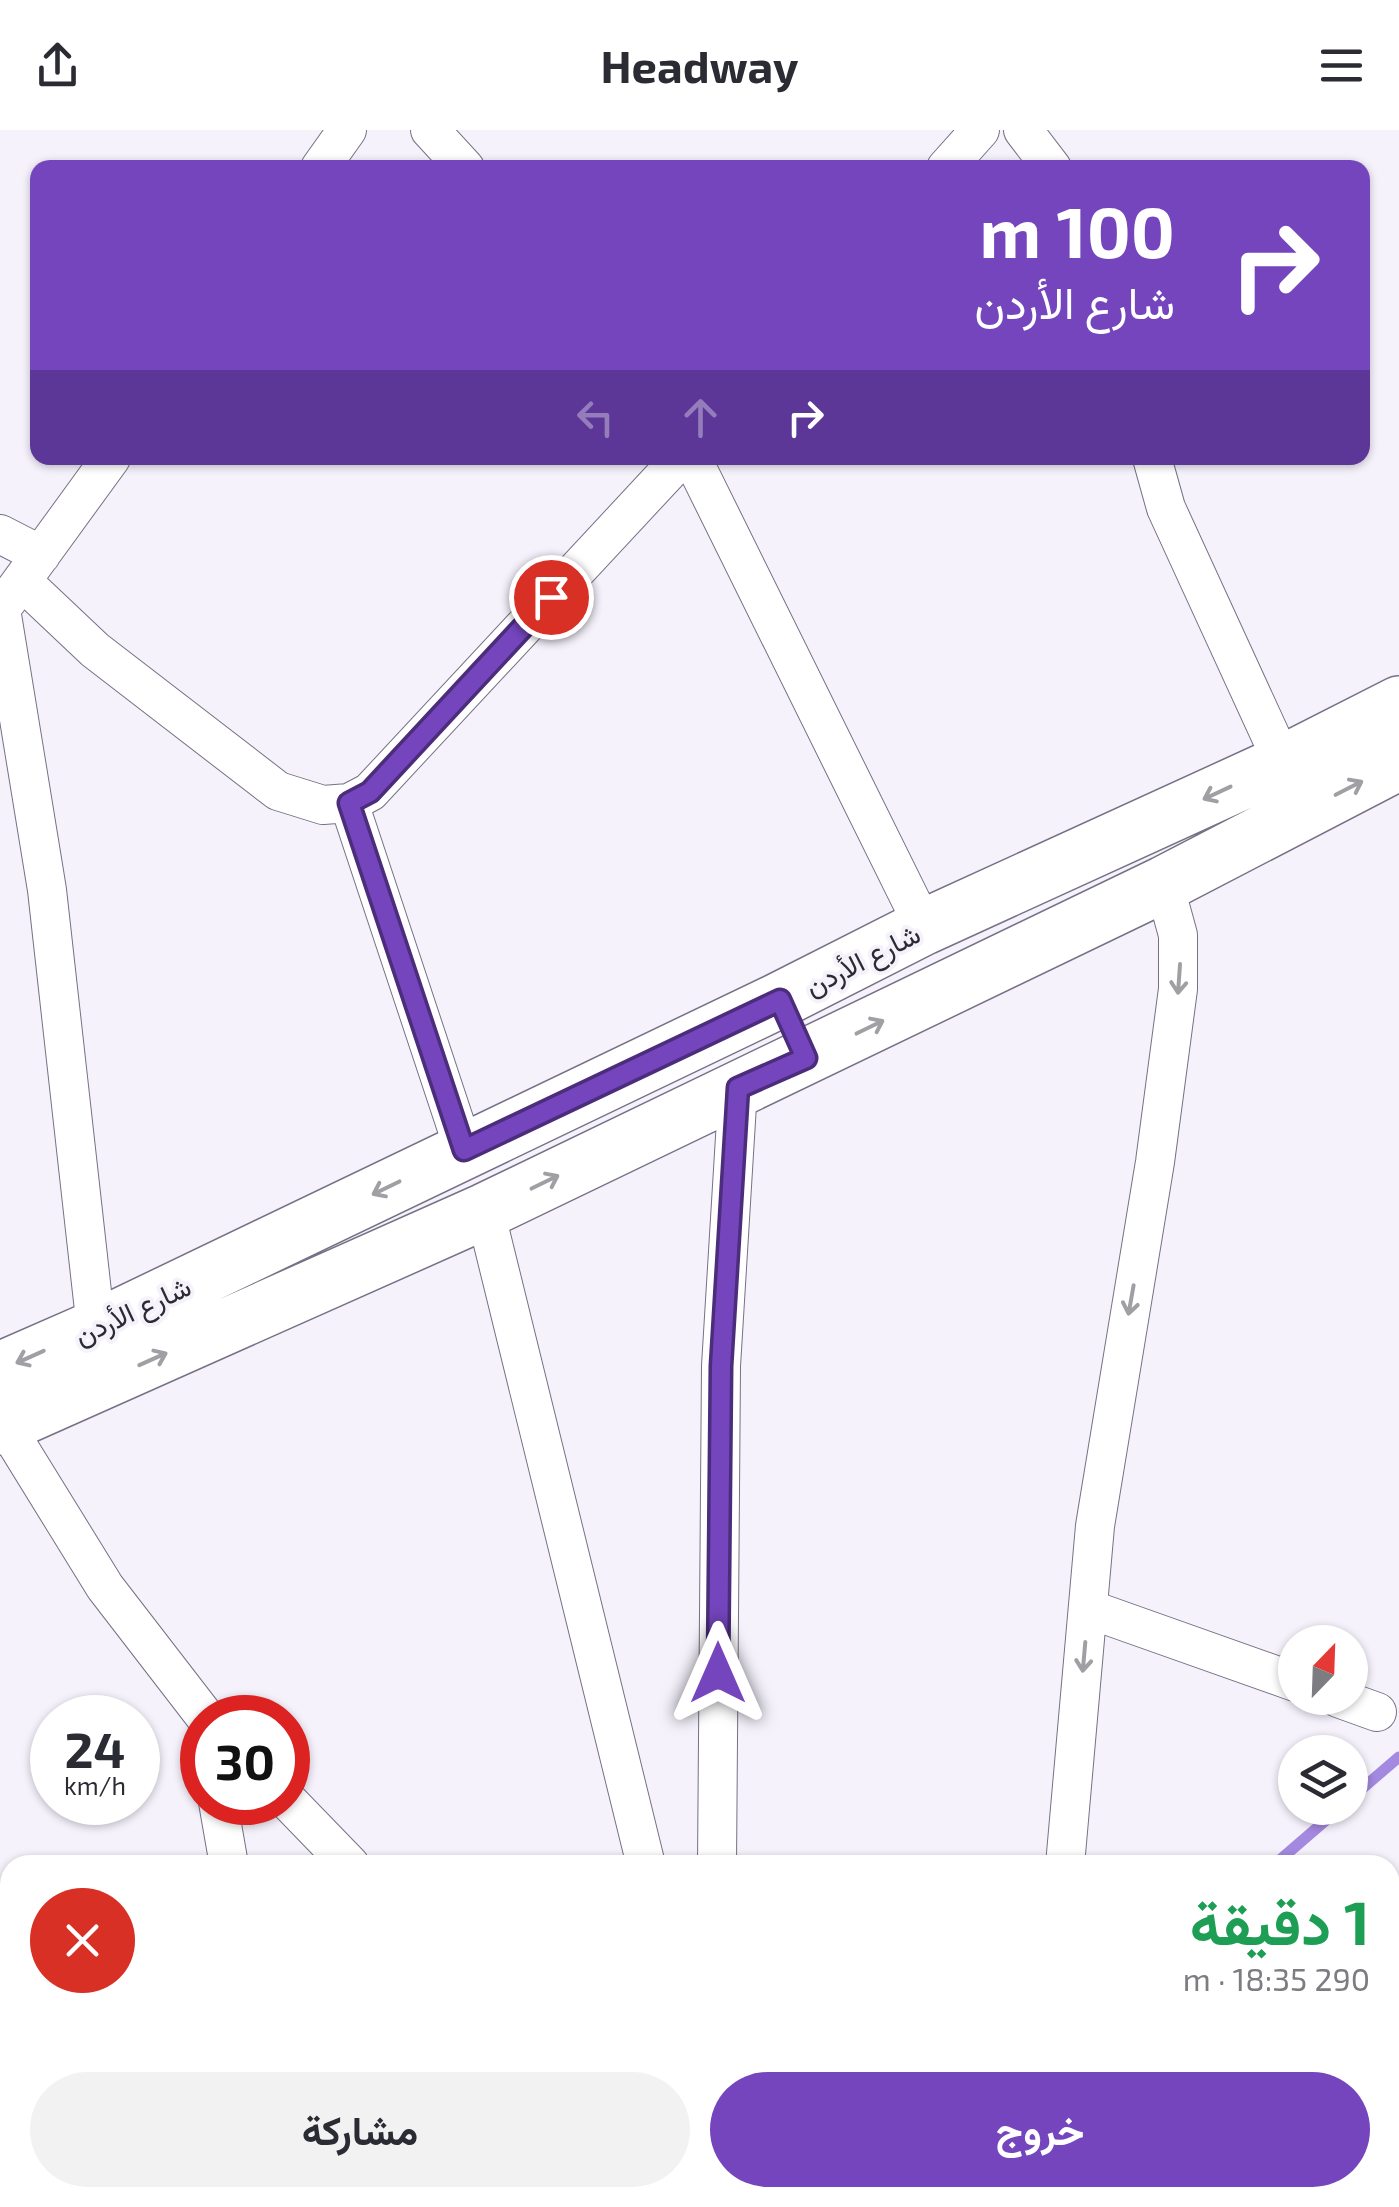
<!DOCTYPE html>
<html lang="ar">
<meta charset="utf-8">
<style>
:root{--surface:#fff;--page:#f2f2f3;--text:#2b2b33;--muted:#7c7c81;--accent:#7445bd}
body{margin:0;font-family:"Exo 2",Vazirmatn,sans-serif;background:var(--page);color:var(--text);direction:rtl;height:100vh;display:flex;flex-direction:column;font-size:38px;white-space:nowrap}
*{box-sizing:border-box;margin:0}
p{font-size:32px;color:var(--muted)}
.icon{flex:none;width:55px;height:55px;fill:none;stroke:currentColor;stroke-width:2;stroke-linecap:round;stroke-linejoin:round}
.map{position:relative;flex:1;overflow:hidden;direction:ltr}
.side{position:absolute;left:0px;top:1725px;width:1400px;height:352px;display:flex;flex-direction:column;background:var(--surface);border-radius:30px 30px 0 0;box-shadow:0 2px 8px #0004;direction:rtl}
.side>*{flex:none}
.guide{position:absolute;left:30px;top:30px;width:1340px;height:305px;border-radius:20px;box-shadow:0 2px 8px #0004;direction:rtl;background:#7445bd;color:#fff;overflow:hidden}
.needle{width:65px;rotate:23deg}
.buttons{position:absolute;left:1278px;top:1495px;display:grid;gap:20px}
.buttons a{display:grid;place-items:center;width:90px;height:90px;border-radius:50%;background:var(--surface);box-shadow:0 2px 8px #0004;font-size:50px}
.speed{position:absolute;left:30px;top:1565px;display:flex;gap:20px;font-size:50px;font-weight:700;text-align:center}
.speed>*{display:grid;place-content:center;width:130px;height:130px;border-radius:50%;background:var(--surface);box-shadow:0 2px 8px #0004;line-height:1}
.speed small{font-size:25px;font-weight:400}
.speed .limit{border:15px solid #d22;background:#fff;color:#111}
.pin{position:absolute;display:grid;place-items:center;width:85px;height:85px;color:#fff;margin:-42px;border:5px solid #fff;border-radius:50%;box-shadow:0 2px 10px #0007}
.me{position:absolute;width:110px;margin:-55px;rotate:0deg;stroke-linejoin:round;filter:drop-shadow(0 0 8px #0008)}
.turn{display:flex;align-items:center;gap:35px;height:210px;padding:0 30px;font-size:45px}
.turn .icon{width:130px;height:130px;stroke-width:2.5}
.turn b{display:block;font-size:70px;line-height:85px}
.lanes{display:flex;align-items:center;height:95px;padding:0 30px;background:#0003;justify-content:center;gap:50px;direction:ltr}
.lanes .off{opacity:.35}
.round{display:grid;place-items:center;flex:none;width:105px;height:105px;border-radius:52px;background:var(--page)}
.summary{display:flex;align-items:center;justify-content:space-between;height:170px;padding:0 30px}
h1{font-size:60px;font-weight:700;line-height:75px;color:#1e9e55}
.action{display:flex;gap:20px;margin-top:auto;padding:20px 30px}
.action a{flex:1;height:115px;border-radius:60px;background:var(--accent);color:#fff;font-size:40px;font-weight:700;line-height:115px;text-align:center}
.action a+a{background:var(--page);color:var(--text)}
header{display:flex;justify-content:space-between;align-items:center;height:130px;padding:0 30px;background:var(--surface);font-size:45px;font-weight:700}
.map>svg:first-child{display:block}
</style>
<header><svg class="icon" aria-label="menu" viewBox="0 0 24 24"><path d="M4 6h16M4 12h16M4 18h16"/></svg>Headway<svg class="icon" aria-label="share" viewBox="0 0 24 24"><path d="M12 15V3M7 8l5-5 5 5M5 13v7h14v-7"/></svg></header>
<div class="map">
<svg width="1399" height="2077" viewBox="0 0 1399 2077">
<rect width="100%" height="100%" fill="#f5f2fc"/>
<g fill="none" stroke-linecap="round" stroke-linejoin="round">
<!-- stream -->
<path stroke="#a489e0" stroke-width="11" d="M1350 1669 1399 1627
M1274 1735 1340 1678
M1015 2077 1021 2068"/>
<defs>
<path id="minor" d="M430 0 465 38
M1023 0 1052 38
M320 38 347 0
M946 38 980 0
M692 328 924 797
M1152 328 1166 378 1283 633
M0 404 41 425
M22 451 95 520 278 661 323 675 349 673 370 662 681 328
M7 471 111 328
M1 479 47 760 96 1198
M349 673 464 1020
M485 1081 646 1735
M5 1295 105 1457 206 1588
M1089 1479 1295 1552
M1338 1568 1377 1582
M288 1671 350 1735
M218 1672 229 1735
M717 1735 721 1236 738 958
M1065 1735 1095 1396 1155 1032 1178 859V805L1164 754
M1390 2047 1399 2033
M600 2068 622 2077
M709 2068 720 2077
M746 2068 748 2077
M193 2077 196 2068
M919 2077 927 2068
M1371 2077 1377 2068"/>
<path id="trunk" d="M0 1240 96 1198 780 870 924 797 1283 633 1399 574
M0 1297 485 1081 1164 754 1399 632"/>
</defs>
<!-- minor casing -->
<use href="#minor" stroke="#767185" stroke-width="40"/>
<!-- trunk casing -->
<use href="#trunk" stroke="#767185" stroke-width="58"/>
<!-- minor -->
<use href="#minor" stroke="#fff" stroke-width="38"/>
<!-- trunk -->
<use href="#trunk" stroke="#fff" stroke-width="55"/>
</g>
<!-- one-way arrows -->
<defs><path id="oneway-shaft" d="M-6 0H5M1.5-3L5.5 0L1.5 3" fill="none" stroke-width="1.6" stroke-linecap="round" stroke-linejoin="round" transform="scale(2.5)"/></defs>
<g stroke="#a09fa3">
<use href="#oneway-shaft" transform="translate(1349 658) rotate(-27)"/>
<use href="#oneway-shaft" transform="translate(1217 663) rotate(155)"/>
<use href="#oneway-shaft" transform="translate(1179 849) rotate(94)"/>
<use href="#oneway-shaft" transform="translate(870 897) rotate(-26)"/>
<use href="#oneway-shaft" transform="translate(545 1052) rotate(-26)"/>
<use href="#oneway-shaft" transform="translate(386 1058) rotate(154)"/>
<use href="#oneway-shaft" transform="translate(1131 1170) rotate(100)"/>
<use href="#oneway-shaft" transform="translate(30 1227) rotate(156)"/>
<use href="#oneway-shaft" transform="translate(153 1229) rotate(-24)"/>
<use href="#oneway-shaft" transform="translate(1084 1527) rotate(95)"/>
</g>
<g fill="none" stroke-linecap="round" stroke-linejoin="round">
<defs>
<path id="route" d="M551 467 370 662 349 673 464 1020 780 870 806 928 738 958 721 1236 718 1543"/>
</defs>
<!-- route casing -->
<use href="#route" stroke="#4b2d7b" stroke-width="25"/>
<!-- route -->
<use href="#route" stroke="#7445bd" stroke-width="18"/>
</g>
<g text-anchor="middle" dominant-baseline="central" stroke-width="8" stroke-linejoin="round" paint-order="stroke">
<!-- street labels -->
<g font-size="28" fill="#2c2a33" stroke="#f5f2fc">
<text transform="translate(862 829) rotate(-27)">شارع الأردن</text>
<text transform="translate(132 1180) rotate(-25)">شارع الأردن</text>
</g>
</g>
</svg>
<div class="buttons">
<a><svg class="needle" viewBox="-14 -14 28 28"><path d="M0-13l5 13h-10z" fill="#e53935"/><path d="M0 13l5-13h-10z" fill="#7c7c81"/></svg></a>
<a><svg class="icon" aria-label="layers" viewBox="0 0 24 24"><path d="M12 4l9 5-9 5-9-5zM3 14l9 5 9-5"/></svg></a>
</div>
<div class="speed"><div>24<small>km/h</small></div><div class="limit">30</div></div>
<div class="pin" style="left:551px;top:467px;background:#d93025"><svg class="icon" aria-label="arrive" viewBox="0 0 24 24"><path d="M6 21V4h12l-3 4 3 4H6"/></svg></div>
<svg class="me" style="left:718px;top:1543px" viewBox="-20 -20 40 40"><path d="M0-17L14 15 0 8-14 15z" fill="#7445bd" stroke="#fff" stroke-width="4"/></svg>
<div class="guide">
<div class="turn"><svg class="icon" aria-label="right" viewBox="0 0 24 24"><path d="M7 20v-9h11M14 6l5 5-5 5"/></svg><div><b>100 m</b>شارع الأردن</div></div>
<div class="lanes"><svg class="icon off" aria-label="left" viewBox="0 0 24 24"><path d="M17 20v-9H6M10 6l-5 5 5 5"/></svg><svg class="icon off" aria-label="ahead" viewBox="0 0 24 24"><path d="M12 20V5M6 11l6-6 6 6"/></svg><svg class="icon" aria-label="right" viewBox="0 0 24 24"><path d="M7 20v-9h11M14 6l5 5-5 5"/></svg></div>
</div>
<section class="side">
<div class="summary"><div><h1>1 دقيقة</h1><p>290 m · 18:35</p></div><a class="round" style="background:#d93025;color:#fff"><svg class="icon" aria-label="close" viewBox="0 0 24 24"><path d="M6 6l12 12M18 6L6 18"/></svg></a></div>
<div class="action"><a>خروج</a><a>مشاركة</a></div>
</section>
</div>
